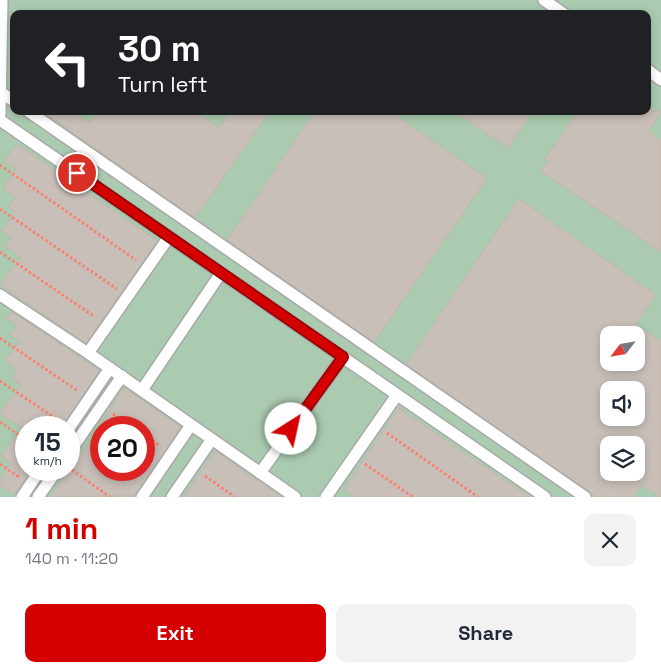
<!DOCTYPE html>
<meta charset="utf-8">
<style>
:root{--surface:#fff;--page:#f2f2f3;--text:#1f2937;--muted:#747a83;--accent:#d40000}
body{margin:0;font-family:"Space Grotesk",sans-serif;background:var(--page);color:var(--text);height:100vh;display:flex;flex-direction:column;font-size:19px;white-space:nowrap}
*{box-sizing:border-box;margin:0}
p{font-size:16px;color:var(--muted)}
.icon{flex:none;width:28px;height:28px;fill:none;stroke:currentColor;stroke-width:2;stroke-linecap:round;stroke-linejoin:round}
.map{position:relative;height:497px;overflow:hidden}
.panel{display:flex;flex-direction:column;background:var(--surface);flex:1}
.panel>*{flex:none}
.top-card{position:absolute;left:10px;top:10px;width:641px;height:105px;border-radius:10px;box-shadow:0 2px 8px #0003;background:#202124;color:#fff;overflow:hidden}
.needle{width:32px;rotate:239deg}
.tools{position:absolute;left:600px;top:326px;display:grid;gap:10px}
.tools a{display:grid;place-items:center;width:45px;height:45px;border-radius:10px;background:var(--surface);box-shadow:0 2px 8px #0003;font-size:25px}
.speed{position:absolute;left:15px;top:416px;display:flex;gap:10px;font-size:25px;font-weight:700;text-align:center}
.speed>*{display:grid;place-content:center;width:65px;height:65px;border-radius:50%;background:var(--surface);box-shadow:0 2px 8px #0003;line-height:1}
.speed small{font-size:12px;font-weight:400}
.speed .limit{border:8px solid #d22;background:#fff;color:#111}
.pin{position:absolute;display:grid;place-items:center;width:42px;height:42px;color:#fff;margin:-21px;border:2px solid #fff;border-radius:50%;box-shadow:0 1px 5px #0007}
.me{position:absolute;width:55px;margin:-28px;rotate:35deg;stroke-linejoin:round;filter:drop-shadow(0 0 4px #0008)}
.turn{display:flex;align-items:center;gap:18px;height:105px;padding:0 25px;font-size:22px}
.turn .icon{width:65px;height:65px;stroke-width:2.5}
.turn b{display:block;font-size:35px;line-height:42px}
.round{display:grid;place-items:center;flex:none;width:52px;height:52px;border-radius:10px;background:var(--page)}
.headline{display:flex;align-items:center;justify-content:space-between;height:85px;padding:0 25px}
h1{font-size:30px;font-weight:700;line-height:38px;color:var(--accent)}
.button{display:flex;gap:10px;margin-top:auto;padding:10px 25px}
.button a{flex:1;height:58px;border-radius:10px;background:var(--accent);color:#fff;font-size:20px;font-weight:700;line-height:58px;text-align:center}
.button a+a{background:var(--page);color:var(--text)}
.map>svg:first-child{display:block}
</style>
<div class="map">
<svg width="661" height="497" viewBox="0 0 661 497">
<rect width="100%" height="100%" fill="#f2efe9"/>
<!-- cemetery -->
<path fill="#aacbaf" fill-rule="evenodd" d="M0 0H661V497H0ZM14 14H648V111H14ZM609 335H636V362H609ZM609 390H636V418H609ZM26 428H69V470H26ZM101 428H144V470H101ZM609 445H636V472H609Z"/>
<!-- building -->
<path fill="#c7bfb8" stroke="#c4b6ab" fill-rule="evenodd" d="M42 111H73L89 123 97 111H196L219 128 231 111H270L195 218Z
M315 111H389L487 178 374 342 227 240Z
M454 111H533L508 148Z
M578 111H661L649 132 661 140V252L541 171 548 161 545 159Z
M17 144 157 241 86 343 0 285 20 257 5 246 11 238 2 231 15 212 8 207 15 197 3 189 16 169 4 161Z
M519 199 656 295 636 324 661 341V497L641 485 633 497H597L406 364ZM609 335H636V362H609ZM609 390H636V418H609ZM609 445H636V472H609Z
M12 312 99 370 62 428H26V477L14 494 0 485V479L11 463 1 456 22 428 0 414 21 384 12 378 17 370 5 360 20 341 10 335 17 325 7 319Z
M124 388 181 427 135 496 50 497 100 428H98ZM101 428H144V470H101Z
M399 408 486 468 530 497H355L344 489Z
M215 451 242 470 282 497H184Z"/>
<g fill="none" stroke-linecap="round" stroke-linejoin="round">
<defs>
<path id="lane" d="M544 0 564 14
M648 70 661 80
M0 92 14 101
M28 111 585 497
M0 114 2 0
M0 120 545 497
M0 295 88 353 295 497
M88 353 169 237
M142 390 221 273
M69 428 110 368
M69 453 122 376
M260 473 343 357
M22 497 40 470
M38 497 57 470
M142 497 191 425
M172 497 212 439
M326 497 397 395"/>
</defs>
<!-- lane casing -->
<use href="#lane" stroke="#a9a9a9" stroke-width="14"/>
<!-- path -->
<path stroke="#fa8072" stroke-width="3" stroke-dasharray="2.5 2.5" stroke-linecap="butt" d="M0 165 136 260
M0 209 117 289
M0 252 95 317
M0 338 78 391
M0 381 58 420
M113 414 133 428
M0 422 26 440
M387 433 478 497
M144 435 159 445
M93 443 101 448
M0 464 19 477
M365 464 413 497
M72 470 110 497
M205 476 235 497"/>
<!-- lane -->
<use href="#lane" stroke="#fff" stroke-width="11"/>
</g>
<g fill="none" stroke-linecap="round" stroke-linejoin="round">
<defs>
<path id="route" d="M77 173 343 357 291 429"/>
</defs>
<!-- route casing -->
<use href="#route" stroke="#8a0000" stroke-width="12"/>
<!-- route -->
<use href="#route" stroke="#d40000" stroke-width="9"/>
</g>
</svg>
<div class="tools">
<a><svg class="needle" viewBox="-14 -14 28 28"><path d="M0-13l5 13h-10z" fill="#e53935"/><path d="M0 13l5-13h-10z" fill="#747a83"/></svg></a>
<a><svg class="icon" aria-label="sound" viewBox="0 0 24 24"><path d="M4 9h4l5-4v14l-5-4H4zM17 9q2 3 0 6"/></svg></a>
<a><svg class="icon" aria-label="layers" viewBox="0 0 24 24"><path d="M12 4l9 5-9 5-9-5zM3 14l9 5 9-5"/></svg></a>
</div>
<div class="speed"><div>15<small>km/h</small></div><div class="limit">20</div></div>
<div class="pin" style="left:77px;top:173px;background:#d93025"><svg class="icon" aria-label="arrive" viewBox="0 0 24 24"><path d="M6 21V4h12l-3 4 3 4H6"/></svg></div>
<svg class="me" style="left:291px;top:429px" viewBox="-20 -20 40 40"><circle r="19" fill="#fff"/><path d="M0-13L10 11 0 6-10 11z" fill="#d40000"/></svg>
<div class="top-card">
<div class="turn"><svg class="icon" aria-label="left" viewBox="0 0 24 24"><path d="M17 20v-9H6M10 6l-5 5 5 5"/></svg><div><b>30 m</b>Turn left</div></div>
</div>
</div>
<section class="panel">
<div class="headline"><div><h1>1 min</h1><p>140 m · 11:20</p></div><a class="round"><svg class="icon" aria-label="close" viewBox="0 0 24 24"><path d="M6 6l12 12M18 6L6 18"/></svg></a></div>
<div class="button"><a>Exit</a><a>Share</a></div>
</section>
